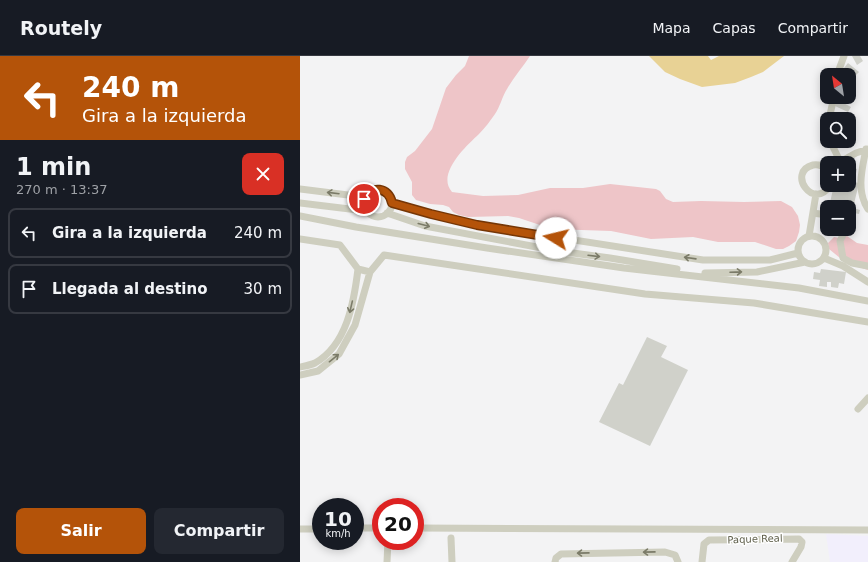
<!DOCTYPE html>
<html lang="es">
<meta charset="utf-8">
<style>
:root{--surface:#171b24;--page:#242831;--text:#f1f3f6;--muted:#9ea1a6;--line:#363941;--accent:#b45309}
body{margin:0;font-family:"DejaVu Sans",sans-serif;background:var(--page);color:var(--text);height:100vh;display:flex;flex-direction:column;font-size:15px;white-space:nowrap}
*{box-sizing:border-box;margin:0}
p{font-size:13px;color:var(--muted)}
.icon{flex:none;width:22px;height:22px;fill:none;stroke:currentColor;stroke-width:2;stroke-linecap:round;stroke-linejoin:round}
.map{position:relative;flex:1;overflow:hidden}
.details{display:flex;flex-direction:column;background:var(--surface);width:300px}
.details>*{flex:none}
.banner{background:#b45309;color:#fff;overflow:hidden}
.needle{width:26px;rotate:330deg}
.controls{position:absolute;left:520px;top:12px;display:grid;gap:8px}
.controls a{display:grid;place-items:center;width:36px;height:36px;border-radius:8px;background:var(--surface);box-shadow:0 2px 10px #0003;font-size:20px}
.speed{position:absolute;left:12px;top:442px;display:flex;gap:8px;font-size:20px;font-weight:700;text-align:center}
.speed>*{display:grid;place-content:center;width:52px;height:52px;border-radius:50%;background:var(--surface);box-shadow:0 2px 10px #0003;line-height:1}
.speed small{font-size:10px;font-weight:400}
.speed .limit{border:6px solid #d22;background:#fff;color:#111}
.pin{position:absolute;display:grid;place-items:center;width:34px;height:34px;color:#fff;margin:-17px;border:2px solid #fff;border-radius:50%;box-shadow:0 1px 4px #0007}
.me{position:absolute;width:44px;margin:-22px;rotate:279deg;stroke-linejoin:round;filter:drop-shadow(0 0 3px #0008)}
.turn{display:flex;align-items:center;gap:14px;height:84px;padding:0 16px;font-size:18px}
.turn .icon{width:52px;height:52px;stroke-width:2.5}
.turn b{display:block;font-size:28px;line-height:34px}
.round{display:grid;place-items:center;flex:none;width:42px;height:42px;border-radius:8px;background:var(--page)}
.head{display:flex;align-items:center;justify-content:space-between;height:68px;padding:0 16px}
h1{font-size:24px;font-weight:800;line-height:30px}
.action{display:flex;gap:8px;margin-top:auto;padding:8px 16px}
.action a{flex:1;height:46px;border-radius:8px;background:var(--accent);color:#fff;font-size:16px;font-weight:800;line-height:46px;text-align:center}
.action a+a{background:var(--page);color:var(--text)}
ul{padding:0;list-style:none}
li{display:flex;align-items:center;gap:12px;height:50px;margin:0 8px 6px;padding:0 8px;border:2px solid var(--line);border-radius:8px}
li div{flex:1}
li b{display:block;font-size:15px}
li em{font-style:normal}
header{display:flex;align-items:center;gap:24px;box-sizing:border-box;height:56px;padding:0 20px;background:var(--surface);border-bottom:1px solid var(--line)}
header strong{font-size:19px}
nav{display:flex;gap:22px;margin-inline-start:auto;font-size:14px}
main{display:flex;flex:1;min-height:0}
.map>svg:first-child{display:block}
</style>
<header>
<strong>Routely</strong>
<nav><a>Mapa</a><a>Capas</a><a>Compartir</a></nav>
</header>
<main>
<section class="details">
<div class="banner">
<div class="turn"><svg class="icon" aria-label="left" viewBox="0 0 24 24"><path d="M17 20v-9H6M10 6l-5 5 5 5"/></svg><div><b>240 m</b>Gira a la izquierda</div></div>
</div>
<div class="head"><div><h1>1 min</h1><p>270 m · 13:37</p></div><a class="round" style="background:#d93025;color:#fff"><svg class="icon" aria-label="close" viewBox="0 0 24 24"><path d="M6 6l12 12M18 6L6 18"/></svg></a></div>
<ul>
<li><svg class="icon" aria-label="left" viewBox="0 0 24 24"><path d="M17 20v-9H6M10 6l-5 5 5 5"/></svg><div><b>Gira a la izquierda</b></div><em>240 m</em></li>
<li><svg class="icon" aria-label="arrive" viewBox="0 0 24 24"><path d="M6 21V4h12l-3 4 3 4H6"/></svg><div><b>Llegada al destino</b></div><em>30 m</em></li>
</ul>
<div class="action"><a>Salir</a><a>Compartir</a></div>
</section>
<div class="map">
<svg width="568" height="506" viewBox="0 0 568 506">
<rect width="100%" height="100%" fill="#f3f3f4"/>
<!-- commercial -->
<path fill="#f2effc" d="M526 478 568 480V506H530Z"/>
<!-- green -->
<path fill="#eec5c8" d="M169 0H230C223 11 213 22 207 33 202 41 200 51 195 58 190 65 185 72 179 78 166 90 136 118 152 136L183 140 218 139 250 132H283L310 128 356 133 360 135 366 143 373 146 401 145 444 146 481 145 492 151 498 160 500 169 499 176 496 185 489 190 483 193H476L455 186H418L393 181 351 183 311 175 252 173 219 162 208 160 168 161 159 159 153 156 149 151 143 149 130 148 116 144 112 139V126L105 113V106L107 101 115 95 132 73 146 32 156 19 165 10Z
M547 180 557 187 568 189V214L552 209 540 202 529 193 528 187 534 181 539 182Z"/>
<!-- water -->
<path fill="#e8d295" d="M349 0H408L411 4 419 0H484L463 16 451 21 435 27 402 31 380 23 365 16Z"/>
<!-- building -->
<path fill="#d0d1ca" d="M552 0H560L563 5 557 9Z
M548 7 559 16 554 21 544 12Z
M538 44 551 51 548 56 535 50Z
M553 112 557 113 554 126 559 127 553 152 560 154 559 158 549 156V151H529L534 129H549V114Z
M521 213 546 216 544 228 539 227 538 232 531 231V226H527V231L519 230 520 224 513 223 514 216 520 217Z
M347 281 367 290 361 301 388 314 350 390 299 366 319 327 323 329Z"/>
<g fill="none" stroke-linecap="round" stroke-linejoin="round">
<!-- minor -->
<path stroke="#cecebf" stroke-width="7" d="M537 19 544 0
M529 63 534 41
M530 85 540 105
M566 93C562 113 556 135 568 153
M538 107 556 97 568 93
M527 113C523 110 518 108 513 109 486 116 514 156 530 129
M0 133 48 139H66
M64 147a14 14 0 1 1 28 0a14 14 0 1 1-28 0Z
M0 147 66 155
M92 147 131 158 177 169 403 204H470L498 197
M87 157 125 170 258 195 310 202 377 213
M513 157 527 159
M0 160 56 171 187 192 324 212 499 232 568 245
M541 173 543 179 540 185 543 202 552 207 568 210
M498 194a14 14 0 1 1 28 0a14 14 0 1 1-28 0Z
M509 180 516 138
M0 183 40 189 58 213 70 216 84 199 345 238 454 247 568 266
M524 202 543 210 568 226
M405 217 457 216 505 206
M0 311C5 310 11 309 15 307 47 289 54 246 58 213
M0 319 18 315 39 298 55 269 70 216
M558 353 568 342
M55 472H81
M115 472 568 474
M0 473H21
M151 482 152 506
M87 506 88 485
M255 506 256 502 261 498 365 496 375 499 378 506
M402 506 404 488 409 484 499 483 502 486 501 491 492 506"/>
</g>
<!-- one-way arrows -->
<defs><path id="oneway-shaft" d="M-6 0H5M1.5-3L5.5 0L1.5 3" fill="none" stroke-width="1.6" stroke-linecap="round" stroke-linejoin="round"/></defs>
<g stroke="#7b7b68">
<use href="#oneway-shaft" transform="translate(33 137) rotate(-173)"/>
<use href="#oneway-shaft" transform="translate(124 169) rotate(15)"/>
<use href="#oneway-shaft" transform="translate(294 200) rotate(7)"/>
<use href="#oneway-shaft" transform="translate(390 202) rotate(-172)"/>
<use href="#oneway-shaft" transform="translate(436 216) rotate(-2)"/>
<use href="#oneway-shaft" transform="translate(51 251) rotate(103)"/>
<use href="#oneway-shaft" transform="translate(34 302) rotate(-39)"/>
<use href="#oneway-shaft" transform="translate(349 496) rotate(179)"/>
<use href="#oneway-shaft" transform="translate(283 497) rotate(179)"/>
</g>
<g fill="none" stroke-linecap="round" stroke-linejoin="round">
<defs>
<path id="route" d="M64 143C71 129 89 131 92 147L131 158 177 169 256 182"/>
</defs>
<!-- route casing -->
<use href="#route" stroke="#753606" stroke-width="10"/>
<!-- route -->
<use href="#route" stroke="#b45309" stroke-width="7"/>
</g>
<g text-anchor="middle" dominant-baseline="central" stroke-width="3" stroke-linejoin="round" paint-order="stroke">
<!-- street labels -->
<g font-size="10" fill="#5f5f4b" stroke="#fff">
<text transform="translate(455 483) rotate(-2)">Paque Real</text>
</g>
</g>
</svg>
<div class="controls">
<a><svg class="needle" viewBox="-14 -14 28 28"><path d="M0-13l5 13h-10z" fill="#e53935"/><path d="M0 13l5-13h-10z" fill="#9ea1a6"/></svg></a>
<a><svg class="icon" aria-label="search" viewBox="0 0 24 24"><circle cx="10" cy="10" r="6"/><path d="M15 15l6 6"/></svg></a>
<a>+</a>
<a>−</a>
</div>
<div class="speed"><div>10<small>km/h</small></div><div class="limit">20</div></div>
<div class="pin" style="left:64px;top:143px;background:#d93025"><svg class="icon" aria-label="arrive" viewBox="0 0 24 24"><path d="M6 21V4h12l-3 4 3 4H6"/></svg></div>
<svg class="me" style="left:256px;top:182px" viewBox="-20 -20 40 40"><circle r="19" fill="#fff"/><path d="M0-13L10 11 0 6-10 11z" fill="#b45309"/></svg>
</div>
</main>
